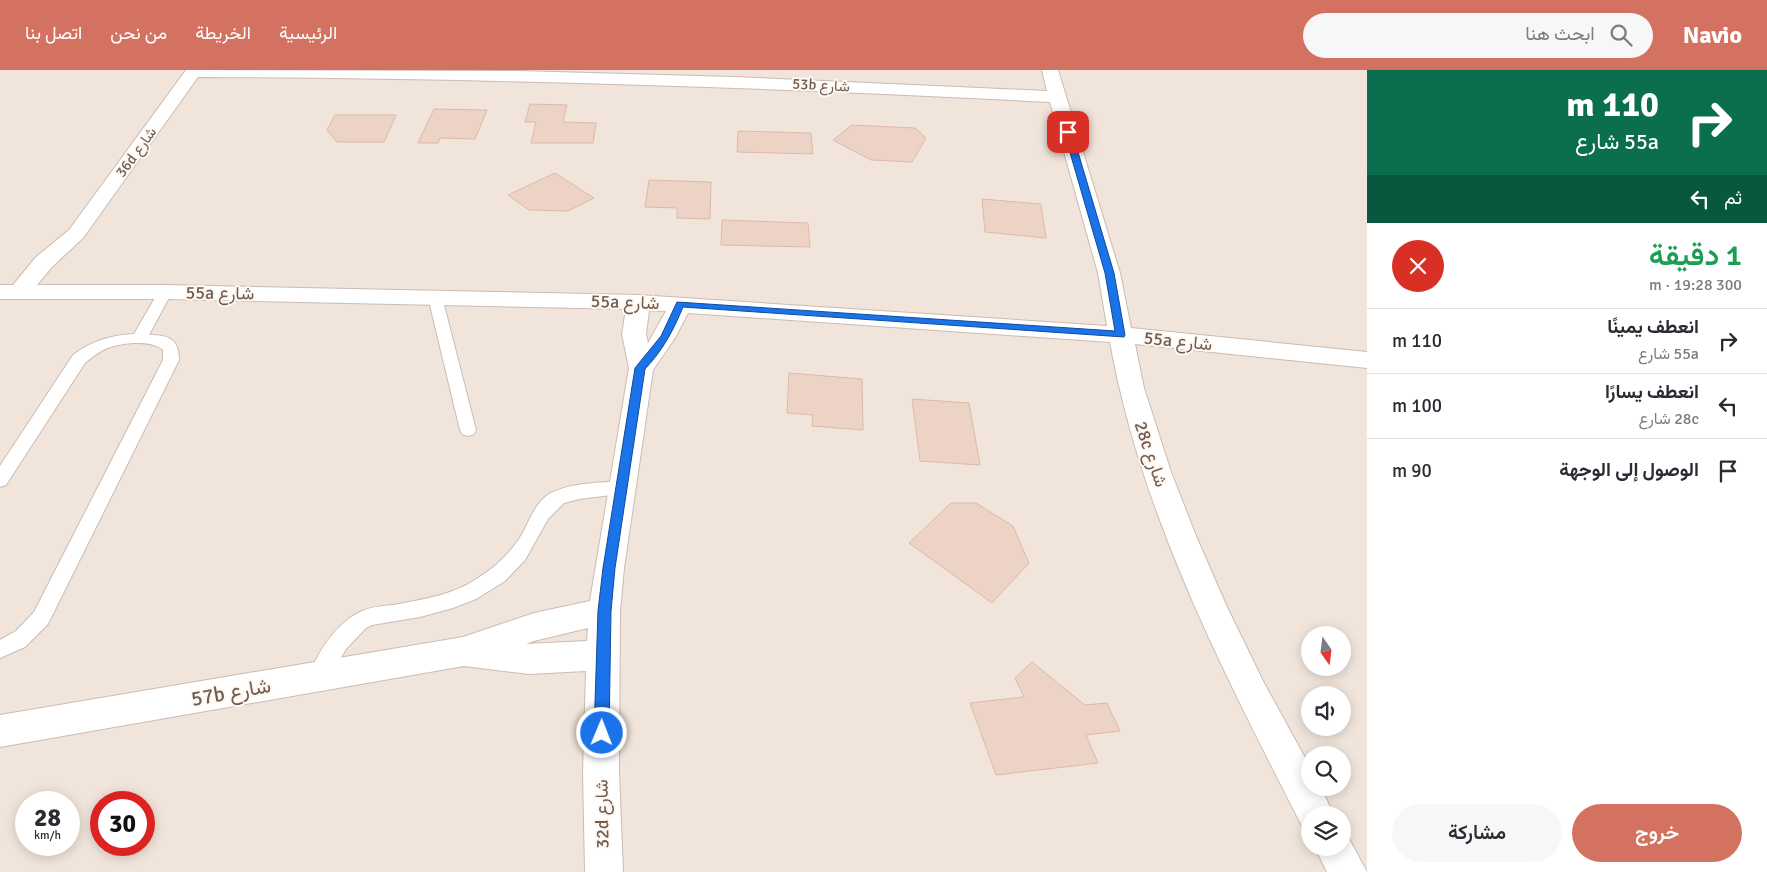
<!DOCTYPE html>
<html lang="ar">
<meta charset="utf-8">
<style>
:root{--surface:#fff;--page:#f7f7f7;--text:#2b2b33;--muted:#7c7c81;--line:#e1e1e2;--accent:#d47261}
body{margin:0;font-family:Signika,Vazirmatn,sans-serif;background:var(--page);color:var(--text);direction:rtl;height:100vh;display:flex;flex-direction:column;font-size:19px;white-space:nowrap}
*{box-sizing:border-box;margin:0}
p{font-size:16px;color:var(--muted)}
.icon{flex:none;width:28px;height:28px;fill:none;stroke:currentColor;stroke-width:2;stroke-linecap:round;stroke-linejoin:round}
.map{position:relative;flex:1;overflow:hidden;direction:ltr}
.panel{display:flex;flex-direction:column;background:var(--surface);width:400px}
.panel>*{flex:none}
.top-card{background:#0b6e4f;color:#fff;overflow:hidden}
.needle{width:32px;rotate:166deg}
.buttons{position:absolute;left:1301px;top:556px;display:grid;gap:10px}
.buttons a{display:grid;place-items:center;width:50px;height:50px;border-radius:50%;background:var(--surface);box-shadow:0 2px 12px #0003;font-size:25px}
.speed{position:absolute;left:15px;top:721px;display:flex;gap:10px;font-size:25px;font-weight:700;text-align:center}
.speed>*{display:grid;place-content:center;width:65px;height:65px;border-radius:50%;background:var(--surface);box-shadow:0 2px 12px #0003;line-height:1}
.speed small{font-size:12px;font-weight:400}
.speed .limit{border:8px solid #d22;background:#fff;color:#111}
.pin{position:absolute;display:grid;place-items:center;width:42px;height:42px;color:#fff;margin:-21px;border-radius:10px;box-shadow:0 2px 8px #0006}
.me{position:absolute;width:55px;margin:-28px;rotate:1deg;stroke-linejoin:round;filter:drop-shadow(0 0 4px #0008)}
.turn{display:flex;align-items:center;gap:18px;height:105px;padding:0 25px;font-size:22px}
.turn .icon{width:65px;height:65px;stroke-width:2.5}
.turn b{display:block;font-size:35px;line-height:42px}
.then{display:flex;align-items:center;height:48px;padding:0 25px;background:#0003;gap:10px;font-size:19px}
.round{display:grid;place-items:center;flex:none;width:52px;height:52px;border-radius:26px;background:var(--page)}
.summary{display:flex;align-items:center;justify-content:space-between;height:85px;padding:0 25px}
h1{font-size:30px;font-weight:600;line-height:38px;color:#1e9e55}
.primary-button{display:flex;gap:10px;margin-top:auto;padding:10px 25px}
.primary-button a{flex:1;height:58px;border-radius:30px;background:var(--accent);color:#fff;font-size:20px;font-weight:600;line-height:58px;text-align:center}
.primary-button a+a{background:var(--page);color:var(--text)}
ul{padding:0;list-style:none}
li{display:flex;align-items:center;gap:15px;height:65px;padding:0 25px;border-top:1px solid var(--line)}
li div{flex:1}
li b{display:block;font-size:19px}
li em{font-style:normal}
header{display:flex;align-items:center;gap:30px;box-sizing:border-box;height:70px;padding:0 25px;background:var(--accent);color:#fff}
header strong{font-size:24px}
nav{display:flex;gap:28px;margin-inline-start:auto;font-size:18px}
.search{width:350px;height:45px;background:var(--page);display:flex;align-items:center;gap:12px;box-sizing:border-box;padding:0 18px;border-radius:28px;color:var(--muted);font-size:19px}
main{display:flex;flex:1;min-height:0}
.map>svg:first-child{display:block}
</style>
<header>
<strong>Navio</strong>
<div class="search"><svg class="icon" aria-label="search" viewBox="0 0 24 24"><circle cx="10" cy="10" r="6"/><path d="M15 15l6 6"/></svg>ابحث هنا</div>
<nav><a>الرئيسية</a><a>الخريطة</a><a>من نحن</a><a>اتصل بنا</a></nav>
</header>
<main>
<section class="panel">
<div class="top-card">
<div class="turn"><svg class="icon" aria-label="right" viewBox="0 0 24 24"><path d="M7 20v-9h11M14 6l5 5-5 5"/></svg><div><b>110 m</b>55a شارع</div></div>
<div class="then">ثم<svg class="icon" aria-label="left" viewBox="0 0 24 24"><path d="M17 20v-9H6M10 6l-5 5 5 5"/></svg></div>
</div>
<div class="summary"><div><h1>1 دقيقة</h1><p>300 m · 19:28</p></div><a class="round" style="background:#d93025;color:#fff"><svg class="icon" aria-label="close" viewBox="0 0 24 24"><path d="M6 6l12 12M18 6L6 18"/></svg></a></div>
<ul>
<li><svg class="icon" aria-label="right" viewBox="0 0 24 24"><path d="M7 20v-9h11M14 6l5 5-5 5"/></svg><div><b>انعطف يمينًا</b><p>55a شارع</p></div><em>110 m</em></li>
<li><svg class="icon" aria-label="left" viewBox="0 0 24 24"><path d="M17 20v-9H6M10 6l-5 5 5 5"/></svg><div><b>انعطف يسارًا</b><p>28c شارع</p></div><em>100 m</em></li>
<li><svg class="icon" aria-label="arrive" viewBox="0 0 24 24"><path d="M6 21V4h12l-3 4 3 4H6"/></svg><div><b>الوصول إلى الوجهة</b></div><em>90 m</em></li>
</ul>
<div class="primary-button"><a>خروج</a><a>مشاركة</a></div>
</section>
<div class="map">
<svg width="1367" height="802" viewBox="0 0 1367 802">
<rect width="100%" height="100%" fill="#faf3eb"/>
<!-- residential -->
<path fill="#f1e5db" fill-rule="evenodd" d="M0 0H1367V802H0ZM1310 565H1342V598H1310ZM1310 625H1342V658H1310ZM1310 685H1342V718H1310ZM26 732H69V775H26ZM101 732H144V775H101ZM1310 745H1342V778H1310Z"/>
<!-- building -->
<path fill="#ecd3c6" stroke="#ddb9a9" d="M530 34 567 35 563 52 596 53 593 73H531L536 52H525Z
M434 39 487 40 475 69 440 68 438 73H418Z
M335 45H396L384 72H337L327 60Z
M852 55 915 58 926 68 912 92 871 90 833 70Z
M738 61 811 63 813 84 737 82Z
M555 103 594 128 568 141 529 140 508 125Z
M649 110 711 112 710 149 677 148V138L645 137Z
M982 129 1041 134 1046 168 985 162Z
M722 150 808 153 810 177 721 175Z
M789 303 862 309 863 360 812 356 813 345 787 343Z
M912 329 969 333 980 395 920 391Z
M951 433H976L1013 456 1029 493 992 533 909 473Z
M1032 592 1085 635 1107 633 1120 661 1086 665 1098 693 996 705 970 633 1024 627 1015 608Z"/>
<g fill="none" stroke-linecap="round" stroke-linejoin="round">
<defs>
<path id="lane" d="M165 217 170 219 172 222 149 265C169 265 179 269 179 290L48 554 25 577 0 588V570L16 561 34 542 163 290V280C150 269 120 273 105 279 97 283 91 288 85 293L6 415 0 417V396L73 285C91 271 111 265 134 264L160 219Z
M435 222 440 224 442 227 476 360 474 364 468 366 462 364 460 360 428 227 430 224Z
M622 411 628 413 631 418 628 423 579 429 564 433 548 449 525 490 505 511 476 529 453 538 420 547 372 555 366 558 346 579 325 614 318 617 311 614 308 607C319 581 335 553 362 541 373 536 387 536 399 534 426 529 455 524 478 508 494 498 508 485 519 469 529 454 534 432 551 423 573 412 599 413 622 411Z"/>
<path id="street" d="M186 0 518 1 734 7 1047 21 1042 0H1058L1120 203 1131 258 1367 282V298L1135 274 1144 318 1171 402 1196 466 1227 537 1263 611 1310 697V718H1321L1334 745H1310V761L1303 758C1224 603 1141 445 1110 272L688 243 675 268 653 300 624 498 620 541 619 702 623 802H585L583 702 586 601 529 604 464 596 0 677V645L463 567 534 543 590 531 629 298 622 264 626 239 165 229H0V215H13L36 187 69 160ZM198 7C483 8 767 17 1050 32L1098 203 1107 256 639 225 165 215H37L52 197 83 168ZM649 240 666 241 648 273 646 264ZM588 558 587 571 526 574 534 571Z
M1342 763 1347 765 1367 802H1327L1315 778H1342Z"/>
</defs>
<!-- lane casing -->
<use href="#lane" stroke="#cbbbb2" stroke-width="2"/>
<!-- street casing -->
<use href="#street" stroke="#cbbbb2" stroke-width="2"/>
<!-- lane -->
<use href="#lane" fill="#fff" fill-rule="evenodd"/>
<!-- street -->
<use href="#street" fill="#fff" fill-rule="evenodd"/>
</g>
<!-- route -->
<path fill="#1a73e8" stroke="#114b97" d="M1068 60 1072 62 1114 203 1125 265 1124 267 683 237C673 261 663 280 645 299L615 498 611 541 609 663 607 668 602 670 597 668 594 663 598 541 603 498 635 298 661 266 677 232 1115 261 1105 203 1064 62Z"/>
<g text-anchor="middle" dominant-baseline="central" stroke-width="4" stroke-linejoin="round" paint-order="stroke">
<!-- far-street labels -->
<g font-size="15" fill="#725b51" stroke="#fdf8f1">
<text transform="translate(821 15) rotate(3)">53b شارع</text>
<text transform="translate(136 82) rotate(-54)">36d شارع</text>
</g>
<!-- street labels -->
<g font-size="18" fill="#725b51" stroke="#fdf8f1">
<text transform="translate(220 223) rotate(1)">55a شارع</text>
<text transform="translate(625 232) rotate(2)">55a شارع</text>
<text transform="translate(1178 271) rotate(6)">55a شارع</text>
<text transform="translate(1151 384) rotate(71)">28c شارع</text>
<text transform="translate(602 744) rotate(-91)">32d شارع</text>
</g>
<!-- near-street labels -->
<g font-size="21" fill="#725b51" stroke="#fdf8f1">
<text transform="translate(231 622) rotate(-10)">57b شارع</text>
</g>
</g>
</svg>
<div class="buttons">
<a><svg class="needle" viewBox="-14 -14 28 28"><path d="M0-13l5 13h-10z" fill="#e53935"/><path d="M0 13l5-13h-10z" fill="#7c7c81"/></svg></a>
<a><svg class="icon" aria-label="sound" viewBox="0 0 24 24"><path d="M4 9h4l5-4v14l-5-4H4zM17 9q2 3 0 6"/></svg></a>
<a><svg class="icon" aria-label="search" viewBox="0 0 24 24"><circle cx="10" cy="10" r="6"/><path d="M15 15l6 6"/></svg></a>
<a><svg class="icon" aria-label="layers" viewBox="0 0 24 24"><path d="M12 4l9 5-9 5-9-5zM3 14l9 5 9-5"/></svg></a>
</div>
<div class="speed"><div>28<small>km/h</small></div><div class="limit">30</div></div>
<div class="pin" style="left:1068px;top:62px;background:#d93025"><svg class="icon" aria-label="arrive" viewBox="0 0 24 24"><path d="M6 21V4h12l-3 4 3 4H6"/></svg></div>
<svg class="me" style="left:602px;top:663px" viewBox="-20 -20 40 40"><circle r="17" fill="#1a73e8" stroke="#fff" stroke-width="3"/><path d="M0-11L8 9 0 5-8 9z" fill="#fff"/></svg>
</div>
</main>
